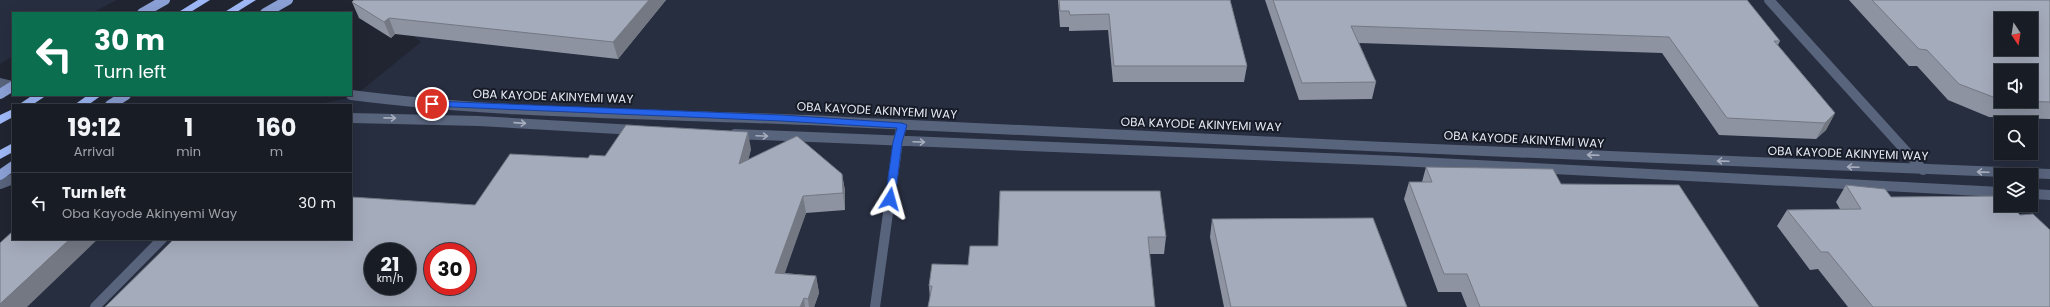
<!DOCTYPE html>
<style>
:root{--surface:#181c25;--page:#252932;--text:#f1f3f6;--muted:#9fa1a7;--line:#363a42}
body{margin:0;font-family:Poppins,sans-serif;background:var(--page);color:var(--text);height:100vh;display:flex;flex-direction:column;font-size:15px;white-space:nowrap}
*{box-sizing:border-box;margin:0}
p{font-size:13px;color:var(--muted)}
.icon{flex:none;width:22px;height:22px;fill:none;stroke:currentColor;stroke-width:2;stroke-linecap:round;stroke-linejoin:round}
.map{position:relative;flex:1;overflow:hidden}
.panel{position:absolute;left:12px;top:104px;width:340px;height:136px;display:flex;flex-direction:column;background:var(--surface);border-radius:0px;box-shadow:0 4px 16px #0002,0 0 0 1px var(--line)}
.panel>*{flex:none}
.banner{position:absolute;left:12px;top:12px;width:340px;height:84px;border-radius:0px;box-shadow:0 4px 16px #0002,0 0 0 1px var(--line);background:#0b6e4f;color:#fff;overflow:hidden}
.needle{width:26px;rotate:168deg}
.fabs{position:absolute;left:1994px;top:12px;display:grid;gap:8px}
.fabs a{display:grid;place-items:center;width:44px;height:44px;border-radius:0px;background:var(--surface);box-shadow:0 4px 16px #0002,0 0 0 1px var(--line);font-size:20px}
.speed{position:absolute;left:364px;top:243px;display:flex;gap:8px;font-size:20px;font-weight:700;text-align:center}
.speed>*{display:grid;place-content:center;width:52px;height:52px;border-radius:50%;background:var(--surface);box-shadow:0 4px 16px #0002,0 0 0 1px var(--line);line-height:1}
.speed small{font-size:10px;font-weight:400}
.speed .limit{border:6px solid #d22;background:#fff;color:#111}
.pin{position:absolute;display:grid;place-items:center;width:34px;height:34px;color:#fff;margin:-17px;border:2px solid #fff;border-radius:50%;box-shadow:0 1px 4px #0007}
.me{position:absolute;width:44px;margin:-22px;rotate:8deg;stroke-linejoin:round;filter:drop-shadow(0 0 3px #0008)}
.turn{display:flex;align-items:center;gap:14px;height:84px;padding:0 16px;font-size:18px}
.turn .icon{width:52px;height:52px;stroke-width:2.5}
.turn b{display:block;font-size:28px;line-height:34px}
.eta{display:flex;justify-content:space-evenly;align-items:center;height:68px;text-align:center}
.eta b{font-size:24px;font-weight:700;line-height:28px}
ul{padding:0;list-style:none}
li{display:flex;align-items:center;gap:12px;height:60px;padding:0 16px;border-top:1px solid var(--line)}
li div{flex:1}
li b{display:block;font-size:15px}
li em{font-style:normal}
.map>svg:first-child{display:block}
</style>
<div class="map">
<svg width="2050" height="307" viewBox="0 0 2050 307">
<rect width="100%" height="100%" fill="#202531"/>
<!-- built -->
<path fill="#272e40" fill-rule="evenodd" d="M0 0H117L92 13H13V56L0 64Z
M383 0H2050V307H0V242L13 232V239H351V105H314L353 97 421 42 383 12ZM2001 19H2031V49H2001ZM2001 71H2031V101H2001ZM2001 123H2031V153H2001ZM2001 175H2031V205H2001ZM373 252H407V286H373ZM433 252H467V286H433Z"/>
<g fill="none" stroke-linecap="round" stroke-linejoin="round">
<!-- service -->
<path stroke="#58637c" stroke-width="10" d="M1769 0 1923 170
M0 83 13 86
M95 307 162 239"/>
<!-- minor -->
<path stroke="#58637c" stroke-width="10" d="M351 95C515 116 681 113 846 122 1247 143 1649 157 2050 174
M351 118 479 121 635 130
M735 134 1398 161 2001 192
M0 184 13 179
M2031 194 2050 195
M875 307 898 141 902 125"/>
<!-- primary -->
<path stroke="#8ba0d5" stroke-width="10" d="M142 13 165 0
M265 13 288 0
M0 94 13 86
M110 105 126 95
M0 175 13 166"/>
<!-- motorway -->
<path fill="#9fb9f8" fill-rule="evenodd" d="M198 0H210L189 13H177Z
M244 0H256L235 13H223Z
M33 95H47L32 105H18Z
M88 95H102L88 105H74Z
M13 109V117L0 124V115Z
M13 143V152L0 159V150Z"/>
</g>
<!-- wall -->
<path fill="#8d93a1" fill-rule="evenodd" d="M354 0H666L618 59 395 34 391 38 359 18 352 2Z
M1058 0H1230L1247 66 1244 82H1113L1108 30 1069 31V27H1060Z
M1265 0H1747L1780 41 1778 45 1835 113 1826 130 1816 139 1719 135 1662 53 1359 43 1376 82 1372 99 1299 100Z
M1849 0H2050V119L1989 117 1948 100 1917 66H1909ZM2001 71 2031 101H2001Z
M751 149 748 160 842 174 845 191V210L806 213 784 273 816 276 819 293 814 307H105L475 205 588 158Z
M1426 167 1561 184 1759 307H1467L1461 292H1438L1404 199 1409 182H1422Z
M1846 185 1891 197 2050 307H1848L1818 269 1810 270 1777 226 1787 210 1840 209 1836 202Z
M1000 191 1166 237 1164 254H1150L930 300 929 286 968 265 998 246Z
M1212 219 1407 307H1224L1210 237Z"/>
<!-- shaded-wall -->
<path fill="#737883" d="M649 0H666L618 59 613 42Z
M389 18 395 34 391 38 384 22Z
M1835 113 1826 130 1816 139 1825 123Z
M748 132 751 149 743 181 739 164Z
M842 174 845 191V210L843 193Z
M803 196 806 213 779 290 775 273Z
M70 239H98L27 307H0V304Z
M816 276 819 293 814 307H809L808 299Z
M804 298 805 307H800Z"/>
<!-- building -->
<path fill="#a4abbb" stroke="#737883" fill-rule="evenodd" d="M354 0H649L613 42 389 18 384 22 352 2Z
M1059 0H1230L1247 66H1114L1109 14 1070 15 1069 11H1060Z
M1273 0H1747L1780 41H1774L1835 113 1825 123 1727 118 1669 37 1351 26 1376 82 1302 83Z
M1872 0H2050V102L2024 101H2031V71H2001V100L1959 84 1927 50 1919 49ZM2001 19H2031V49H2001Z
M626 125 748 132 739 164 797 136 842 174 843 193 803 196 775 273 816 276 808 299 804 298 800 307H105L174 239H351V197L475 205 510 154 588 158 590 155 605 156ZM373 252H407V286H373ZM433 252H467V286H433Z
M1426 167 1553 169 1561 184 1679 185 1759 307H1480L1467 274H1444L1409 182H1432Z
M1846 185 1885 189 1891 197 2000 196 2001 205H2010L2020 215 2033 214 2050 230V307H1873L1828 252H1821L1787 210 1861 209Z
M1000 191H1160L1166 237H1148L1155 307H928L932 286H929L932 264 968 265 970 246H998Z
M1373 218 1407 307H1231L1212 219Z
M13 231V239H70L0 304V243Z"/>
<!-- one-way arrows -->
<defs><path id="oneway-shaft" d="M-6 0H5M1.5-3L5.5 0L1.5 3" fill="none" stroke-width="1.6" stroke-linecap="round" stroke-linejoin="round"/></defs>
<g stroke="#a6adbd">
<use href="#oneway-shaft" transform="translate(390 118) rotate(1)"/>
<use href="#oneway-shaft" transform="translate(520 123) rotate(4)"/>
<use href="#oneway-shaft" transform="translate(762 136) rotate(2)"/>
<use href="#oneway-shaft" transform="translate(919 142) rotate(2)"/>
<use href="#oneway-shaft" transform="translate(1593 155) rotate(-178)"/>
<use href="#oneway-shaft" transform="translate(1723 161) rotate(-178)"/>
<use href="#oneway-shaft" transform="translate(1853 167) rotate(-178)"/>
<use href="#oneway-shaft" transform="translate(1983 172) rotate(-178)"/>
</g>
<!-- route -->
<path fill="#2563eb" stroke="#184099" d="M432 101 782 115 902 123 907 125 902 142 895 199 890 202 885 199 893 142 897 128 782 121 429 106 428 104Z"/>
<g text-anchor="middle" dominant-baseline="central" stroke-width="4" stroke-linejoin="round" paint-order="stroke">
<!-- street labels -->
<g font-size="12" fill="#e5e9f2" stroke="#161b27">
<text transform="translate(553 96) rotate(2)">OBA KAYODE AKINYEMI WAY</text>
<text transform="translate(877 110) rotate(3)">OBA KAYODE AKINYEMI WAY</text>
<text transform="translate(1201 124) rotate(2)">OBA KAYODE AKINYEMI WAY</text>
<text transform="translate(1524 139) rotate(3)">OBA KAYODE AKINYEMI WAY</text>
<text transform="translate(1848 153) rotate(2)">OBA KAYODE AKINYEMI WAY</text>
</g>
</g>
</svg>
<div class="fabs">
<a><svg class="needle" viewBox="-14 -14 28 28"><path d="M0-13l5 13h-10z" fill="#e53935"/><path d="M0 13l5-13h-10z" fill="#9fa1a7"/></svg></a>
<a><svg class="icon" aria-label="sound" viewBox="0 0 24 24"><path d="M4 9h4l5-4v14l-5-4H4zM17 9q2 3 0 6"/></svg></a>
<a><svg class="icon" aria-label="search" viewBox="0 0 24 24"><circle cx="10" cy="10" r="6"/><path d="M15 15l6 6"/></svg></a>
<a><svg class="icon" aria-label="layers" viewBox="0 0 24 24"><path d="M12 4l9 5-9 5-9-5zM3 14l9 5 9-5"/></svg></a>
</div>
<div class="speed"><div>21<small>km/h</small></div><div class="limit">30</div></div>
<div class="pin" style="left:432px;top:104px;background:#d93025"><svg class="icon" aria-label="arrive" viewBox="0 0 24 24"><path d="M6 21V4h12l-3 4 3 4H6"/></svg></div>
<svg class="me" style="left:890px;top:199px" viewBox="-20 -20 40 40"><path d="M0-17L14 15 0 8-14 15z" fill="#2563eb" stroke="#fff" stroke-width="4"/></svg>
<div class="banner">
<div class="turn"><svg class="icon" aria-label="left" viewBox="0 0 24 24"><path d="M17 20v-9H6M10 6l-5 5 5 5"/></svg><div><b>30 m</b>Turn left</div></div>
</div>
<section class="panel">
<div class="eta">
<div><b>19:12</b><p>Arrival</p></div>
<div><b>1</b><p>min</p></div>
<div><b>160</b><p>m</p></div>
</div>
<ul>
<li><svg class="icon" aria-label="left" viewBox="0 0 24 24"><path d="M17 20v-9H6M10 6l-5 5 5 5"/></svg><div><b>Turn left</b><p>Oba Kayode Akinyemi Way</p></div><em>30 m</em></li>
</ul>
</section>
</div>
